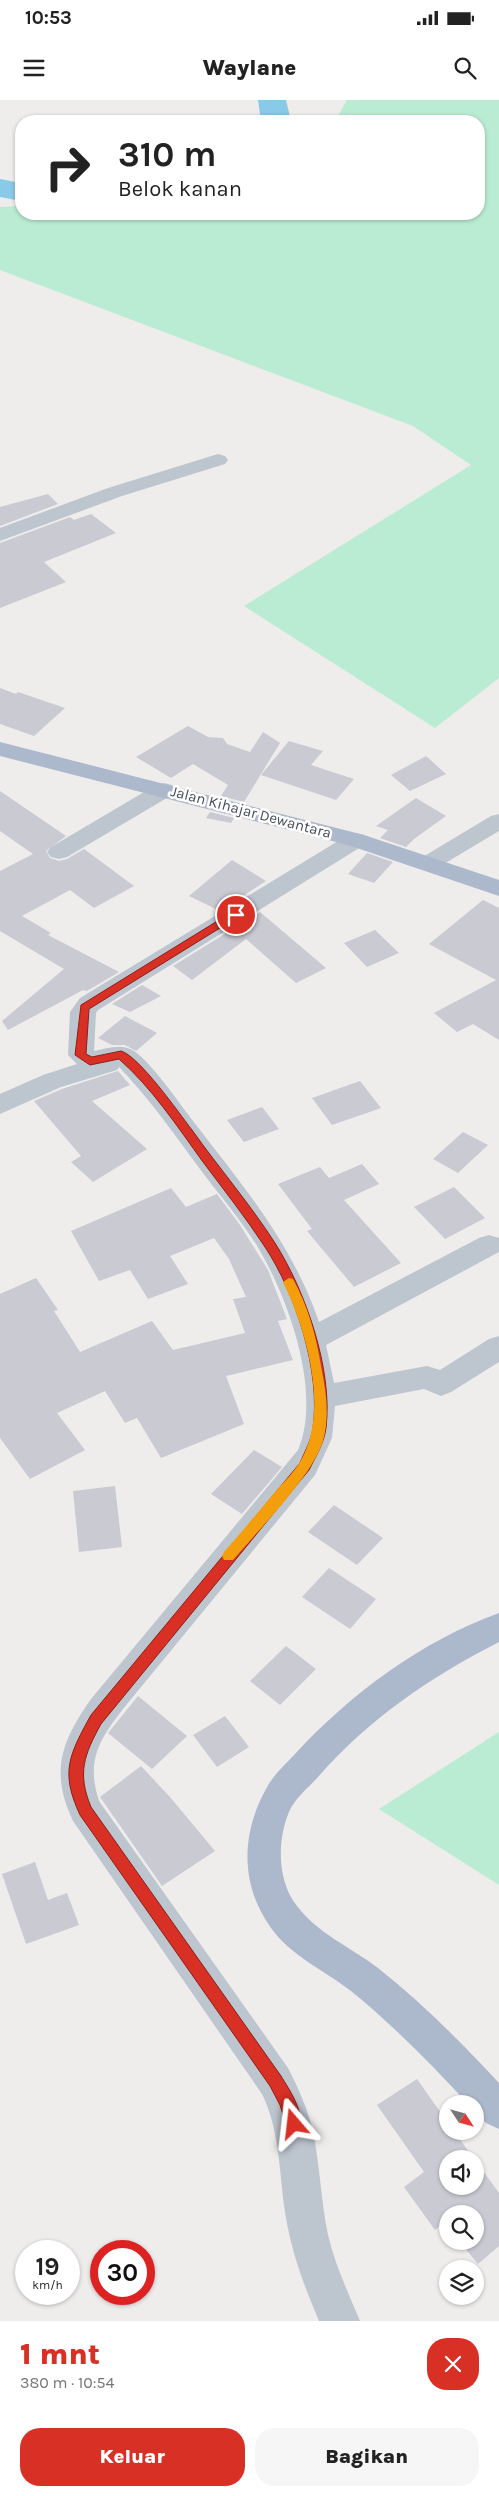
<!DOCTYPE html>
<html lang="id">
<meta charset="utf-8">
<style>
:root{--surface:#fff;--page:#f6f6f6;--text:#222;--muted:#767676;--accent:#d93025}
body{margin:0;font-family:Karla,sans-serif;background:var(--page);color:var(--text);height:100vh;display:flex;flex-direction:column;font-size:19px;white-space:nowrap}
*{box-sizing:border-box;margin:0}
p{font-size:16px;color:var(--muted)}
.icon{flex:none;width:28px;height:28px;fill:none;stroke:currentColor;stroke-width:2;stroke-linecap:round;stroke-linejoin:round}
.map{position:relative;height:2221px;overflow:hidden}
.side{display:flex;flex-direction:column;background:var(--surface);flex:1}
.side>*{flex:none}
.hud{position:absolute;left:15px;top:15px;width:470px;height:105px;border-radius:20px;box-shadow:0 1px 4px #0004;background:#fff;color:var(--text);overflow:hidden}
.needle{width:32px;rotate:126deg}
.controls{position:absolute;left:439px;top:1995px;display:grid;gap:10px}
.controls a{display:grid;place-items:center;width:45px;height:45px;border-radius:50%;background:var(--surface);box-shadow:0 1px 4px #0004;font-size:25px}
.speed{position:absolute;left:15px;top:2140px;display:flex;gap:10px;font-size:25px;font-weight:700;text-align:center}
.speed>*{display:grid;place-content:center;width:65px;height:65px;border-radius:50%;background:var(--surface);box-shadow:0 1px 4px #0004;line-height:1}
.speed small{font-size:12px;font-weight:400}
.speed .limit{border:8px solid #d22;background:#fff;color:#111}
.pin{position:absolute;display:grid;place-items:center;width:42px;height:42px;color:#fff;margin:-21px;border:2px solid #fff;border-radius:50%;box-shadow:0 1px 5px #0007}
.me{position:absolute;width:55px;margin:-28px;rotate:343deg;stroke-linejoin:round;filter:drop-shadow(0 0 4px #0008)}
.turn{display:flex;align-items:center;gap:18px;height:105px;padding:0 20px;font-size:22px}
.turn .icon{width:65px;height:65px;stroke-width:2.5}
.turn b{display:block;font-size:35px;line-height:42px}
.round{display:grid;place-items:center;flex:none;width:52px;height:52px;border-radius:20px;background:var(--page)}
.head{display:flex;align-items:center;justify-content:space-between;height:85px;padding:0 20px}
h1{font-size:30px;font-weight:800;line-height:38px;color:var(--accent)}
.action{display:flex;gap:10px;margin-top:auto;padding:10px 20px}
.action a{flex:1;height:58px;border-radius:20px;background:var(--accent);color:#fff;font-size:20px;font-weight:800;line-height:58px;text-align:center}
.action a+a{background:var(--page);color:var(--text)}
.status{display:flex;justify-content:space-between;align-items:center;height:35px;padding:0 25px;background:var(--surface);direction:ltr}
.status svg{height:14px;fill:currentColor}
header{display:flex;justify-content:space-between;align-items:center;height:65px;padding:0 20px;background:var(--surface);font-size:22px;font-weight:800}
.map>svg:first-child{display:block}
</style>
<div class="status"><b>10:53</b><svg viewBox="0 0 49 12"><path d="M0 12V9h3v3zM5 12V6h3v6zM10 12V3h3v9zM15 12V0h3v12zM26 1h20v11H26zM47 4h2v5h-2z"/></svg></div>
<header><svg class="icon" aria-label="menu" viewBox="0 0 24 24"><path d="M4 6h16M4 12h16M4 18h16"/></svg>Waylane<svg class="icon" aria-label="search" viewBox="0 0 24 24"><circle cx="10" cy="10" r="6"/><path d="M15 15l6 6"/></svg></header>
<div class="map">
<svg width="499" height="2221" viewBox="0 0 499 2221">
<rect width="100%" height="100%" fill="#efecec"/>
<!-- green -->
<path fill="#baecd3" d="M347 0H499V578L435 628 244 506 471 365 413 326 0 170V107L21 106V114H479V21H335Z
M499 1632V1785L379 1709Z"/>
<g fill="none" stroke-linecap="round" stroke-linejoin="round">
<!-- river -->
<path fill="#89cae8" fill-rule="evenodd" d="M258 0H286L291 21H261Z
M0 79 21 83V101L0 97Z"/>
</g>
<!-- building -->
<path fill="#c9cad2" d="M48 394 58 404 0 426V407Z
M91 414 116 433 44 462 66 482 0 508V443L70 417 74 420Z
M0 588 16 594 18 592 65 608 34 636 0 624Z
M188 626 208 637 223 638 227 644 250 652 263 632 280 643 244 702 221 696 228 685 193 664 171 678 136 657Z
M289 641 323 651 311 665 354 679 336 700 261 675Z
M426 656 446 674 410 691 391 675Z
M0 691 66 736 46 751 50 758 59 761 67 759 84 749 134 786 94 808 70 790 22 816 51 833 48 835 119 872 87 891 83 890 8 930 2 921 64 869 0 831V771L33 754 0 731Z
M416 698 446 716 414 739 406 747 380 738 388 730 376 726Z
M210 712 234 718 231 723 206 718Z
M367 753 393 762 374 783 348 774Z
M232 760 266 781 220 811 189 796Z
M483 800 499 808V940L473 924 457 932 434 913 496 880 429 844Z
M260 812 326 868 296 883 246 839 192 880 173 866Z
M375 830 399 853 367 867 344 843Z
M142 885 161 896 130 912 112 904Z
M125 916 157 933 136 951 125 945H112L98 938Z
M118 971 130 985 92 1001 147 1049 93 1082 71 1062 81 1056 34 1001 62 989Z
M360 981 381 1008 332 1025 312 998Z
M262 1007 279 1029 244 1042 227 1020Z
M463 1032 488 1045 458 1073 433 1059Z
M362 1064 379 1084 344 1100 401 1163 354 1187 307 1131 312 1129 278 1084 320 1067 329 1078Z
M454 1087 485 1118 445 1139 414 1107Z
M171 1088 186 1107 217 1094 240 1125 268 1170 287 1219 278 1221 293 1260 226 1276 244 1324 161 1358 137 1318 125 1323 105 1291 57 1313 85 1350 30 1379 0 1338V1194L36 1178 58 1210 54 1211 80 1252 152 1221 173 1250 245 1233 233 1199 246 1197 229 1159 214 1138 170 1156 188 1184 148 1199 130 1170 99 1181 71 1131Z
M254 1350 282 1367 242 1414 211 1394Z
M115 1386 122 1447 79 1452 73 1391Z
M334 1405 383 1438 357 1465 308 1432Z
M329 1468 376 1499 350 1529 302 1497Z
M286 1546 316 1569 280 1605 250 1581Z
M138 1596 187 1636 152 1669 108 1633Z
M225 1616 249 1647 217 1667 193 1635Z
M141 1666 170 1697 215 1751 162 1786 100 1697Z
M35 1762 48 1800 67 1793 79 1825 26 1844 2 1774Z
M417 1979 448 2023V2031H454L474 2059H448V2086H475V2060L499 2093V2146L478 2164 459 2141H475V2114H448V2127L444 2123 435 2130 404 2087 424 2072 377 2005Z"/>
<g fill="none" stroke-linecap="round" stroke-linejoin="round">
<!-- minor -->
<path fill="#bdc5ce" fill-rule="evenodd" d="M218 354 225 356 228 360 225 364 122 396 0 441V428L108 388Z
M164 683 172 685 175 690 172 695 67 757 59 759 51 757 47 752 51 747 156 685Z
M499 714V731L437 768 429 770 421 768 417 763 421 758 491 716Z
M356 733 364 735 368 740 364 745 98 910 96 913 94 951C107 948 122 943 134 951 151 962 180 1004 193 1021 243 1086 292 1143 319 1222L479 1138 489 1135 499 1138V1152L326 1245 334 1283 427 1266 440 1270 489 1239 499 1236V1262L451 1292 441 1296 424 1289 335 1306 332 1338 315 1375 123 1609C99 1640 86 1661 99 1701L288 1968C299 1989 308 2010 313 2032 320 2066 321 2101 328 2135 335 2165 348 2192 360 2221H319C305 2188 292 2154 286 2118 279 2077 281 2033 262 1994L73 1721C50 1672 61 1642 91 1599L298 1350C323 1291 287 1195 256 1144 238 1116 216 1091 197 1065 172 1031 148 997 119 967L117 970 61 987 0 1014V994L43 975 77 964 68 955 70 912 80 898 348 735Z"/>
<!-- major -->
<path fill="#acb8cb" fill-rule="evenodd" d="M0 642 364 735 499 780V796L348 745 0 656Z
M499 1513V1542C430 1577 369 1619 318 1677 308 1688 295 1698 289 1712 277 1740 277 1781 297 1806 318 1834 351 1847 378 1868 422 1903 461 1942 499 1983V2029L486 2023 475 2011V2004H468C431 1964 393 1925 351 1891 324 1870 291 1856 271 1828 240 1785 241 1734 266 1689 273 1675 285 1665 295 1654 349 1595 423 1540 499 1513Z"/>
</g>
<!-- route -->
<path fill="#d93025" stroke="#8d1f18" d="M232 812H236L241 815 89 909 86 954 92 957 121 951C139 956 179 1013 192 1030 219 1068 250 1104 275 1143 306 1192 333 1270 326 1328 324 1343 316 1356 309 1370L101 1624C84 1655 77 1673 91 1707L281 1976C289 1989 306 2014 299 2030L294 2032 288 2030 280 2005 270 1986 80 1715C60 1672 69 1655 91 1615L300 1363C305 1351 311 1341 313 1328 321 1272 296 1194 265 1147 246 1118 224 1090 203 1062 177 1026 152 988 119 959L90 965 75 955 81 905Z"/>
<!-- slow -->
<path fill="#f59e0b" d="M289 1178 293 1179C308 1206 316 1235 321 1266 326 1291 330 1316 323 1341 312 1377 258 1430 233 1460H224L222 1456 224 1452C242 1432 259 1411 276 1391 284 1382 294 1372 300 1362 330 1312 307 1231 283 1182Z"/>
<g text-anchor="middle" dominant-baseline="central" stroke-width="5" stroke-linejoin="round" paint-order="stroke">
<!-- street labels -->
<g font-size="15" fill="#454d59" stroke="#fff">
<text transform="translate(251 712) rotate(15)">Jalan Kihajar Dewantara</text>
</g>
</g>
</svg>
<div class="controls">
<a><svg class="needle" viewBox="-14 -14 28 28"><path d="M0-13l5 13h-10z" fill="#e53935"/><path d="M0 13l5-13h-10z" fill="#767676"/></svg></a>
<a><svg class="icon" aria-label="sound" viewBox="0 0 24 24"><path d="M4 9h4l5-4v14l-5-4H4zM17 9q2 3 0 6"/></svg></a>
<a><svg class="icon" aria-label="search" viewBox="0 0 24 24"><circle cx="10" cy="10" r="6"/><path d="M15 15l6 6"/></svg></a>
<a><svg class="icon" aria-label="layers" viewBox="0 0 24 24"><path d="M12 4l9 5-9 5-9-5zM3 14l9 5 9-5"/></svg></a>
</div>
<div class="speed"><div>19<small>km/h</small></div><div class="limit">30</div></div>
<div class="pin" style="left:236px;top:815px;background:#d93025"><svg class="icon" aria-label="arrive" viewBox="0 0 24 24"><path d="M6 21V4h12l-3 4 3 4H6"/></svg></div>
<svg class="me" style="left:294px;top:2024px" viewBox="-20 -20 40 40"><path d="M0-17L14 15 0 8-14 15z" fill="#d93025" stroke="#fff" stroke-width="4"/></svg>
<div class="hud">
<div class="turn"><svg class="icon" aria-label="right" viewBox="0 0 24 24"><path d="M7 20v-9h11M14 6l5 5-5 5"/></svg><div><b>310 m</b>Belok kanan</div></div>
</div>
</div>
<section class="side">
<div class="head"><div><h1>1 mnt</h1><p>380 m · 10:54</p></div><a class="round" style="background:#d93025;color:#fff"><svg class="icon" aria-label="close" viewBox="0 0 24 24"><path d="M6 6l12 12M18 6L6 18"/></svg></a></div>
<div class="action"><a>Keluar</a><a>Bagikan</a></div>
</section>
